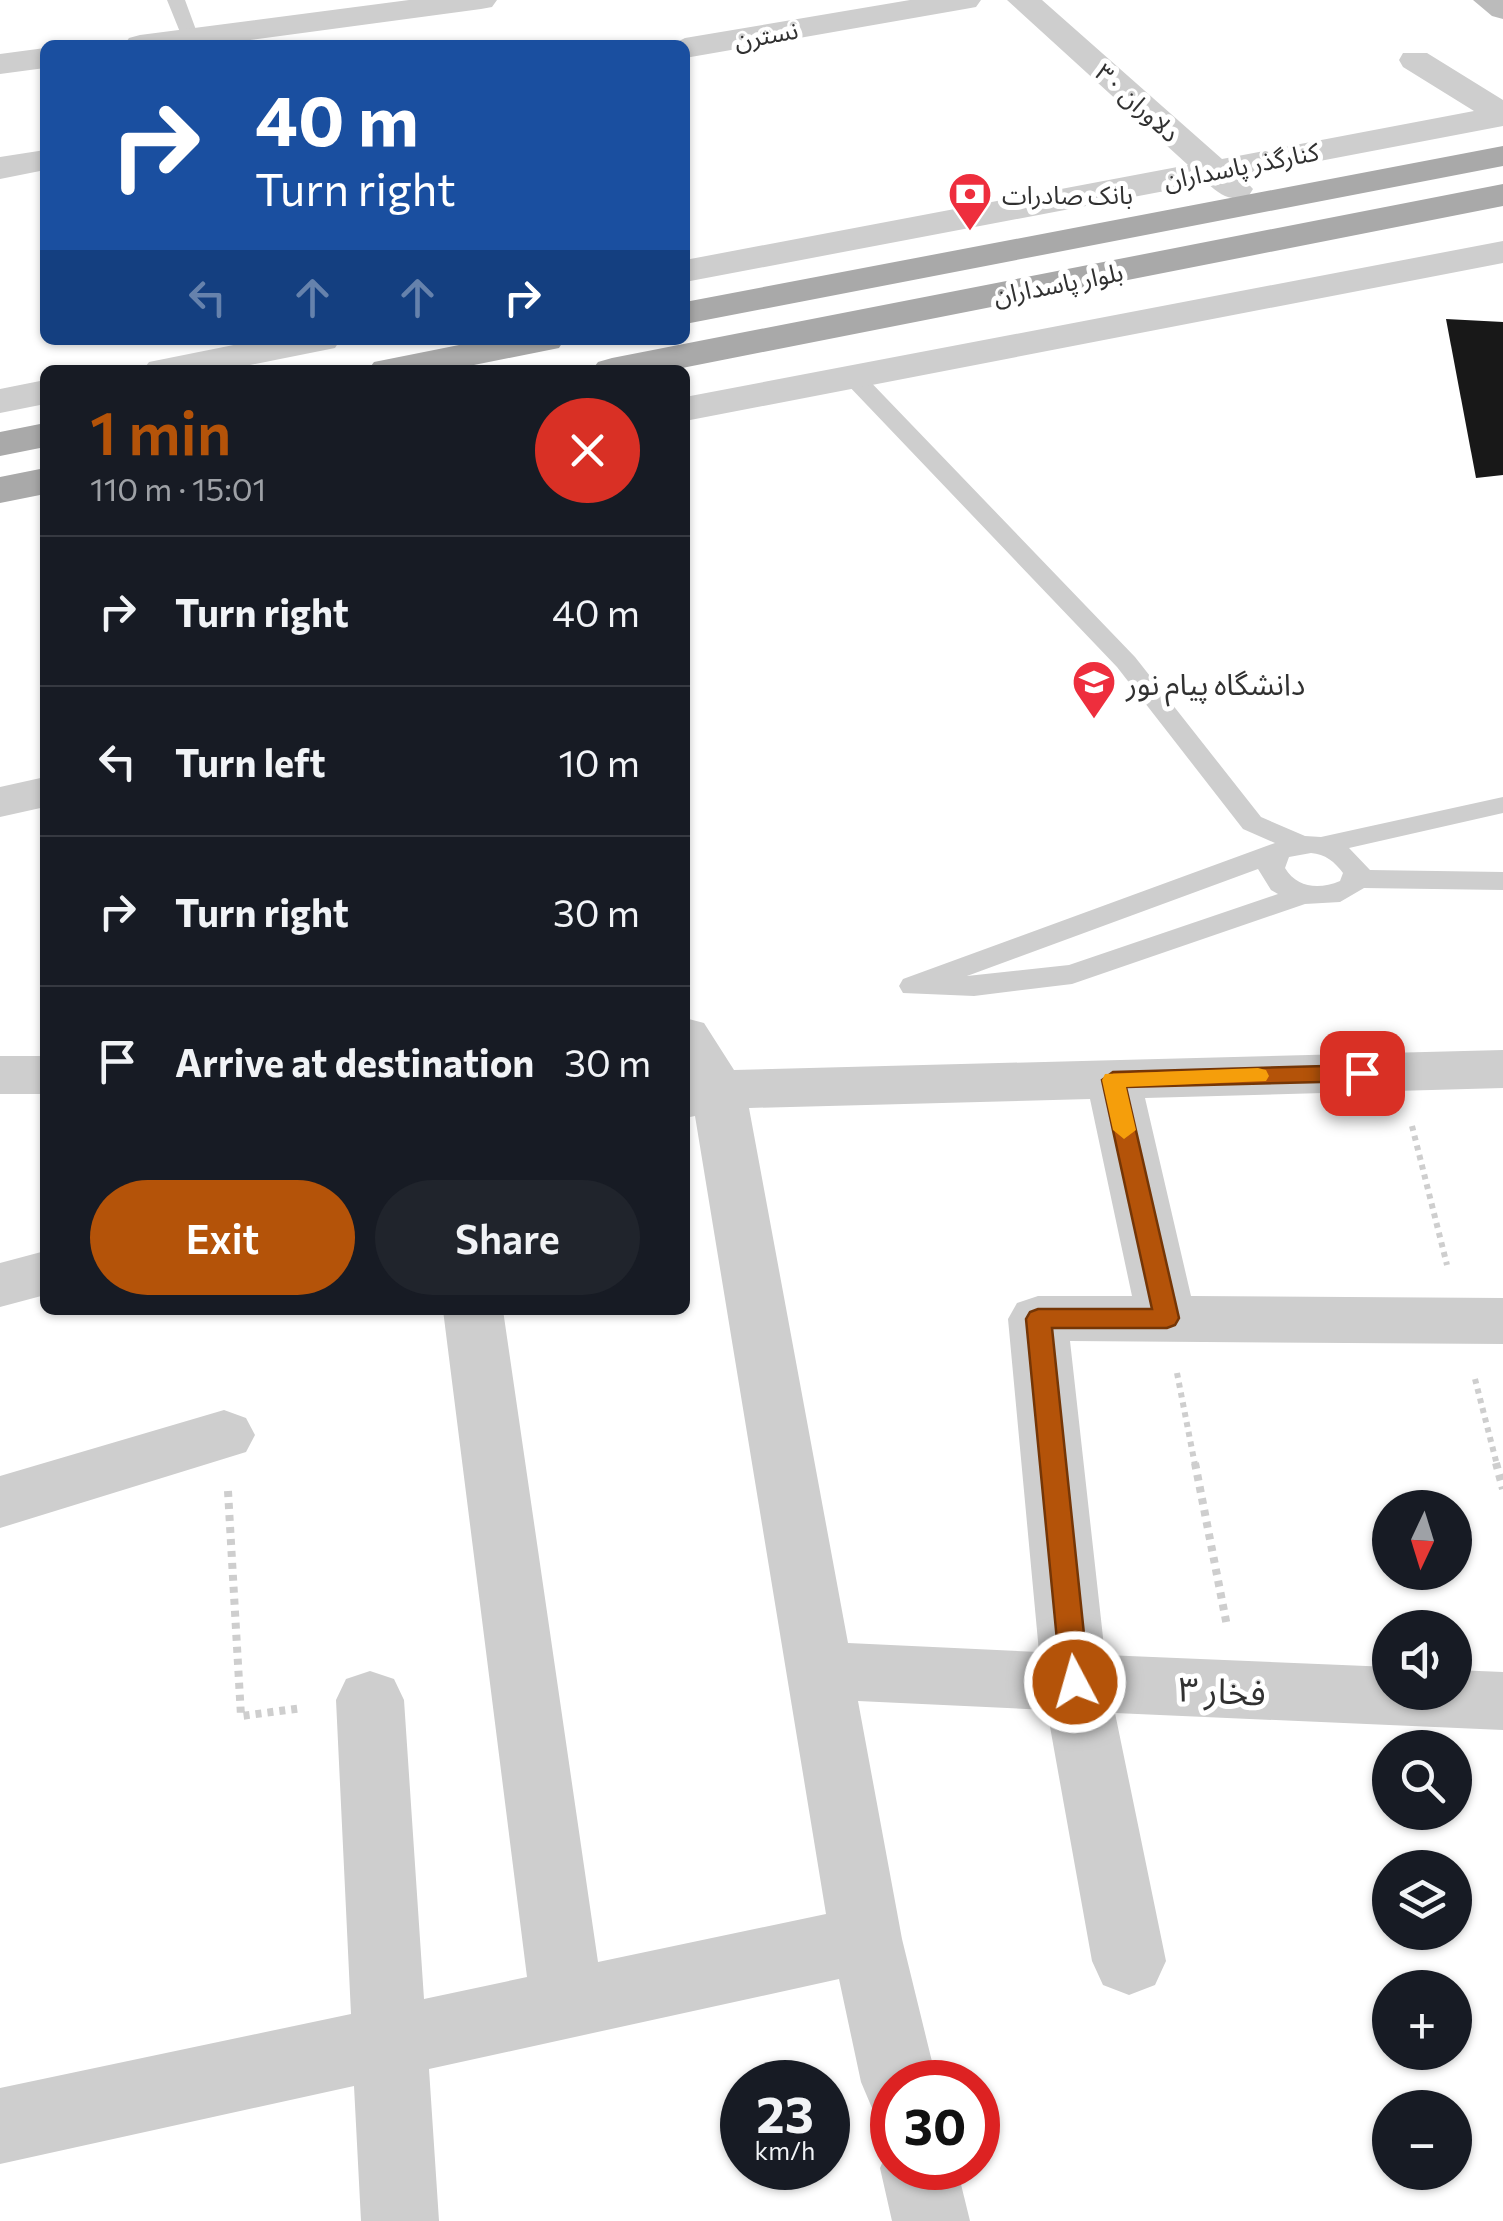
<!DOCTYPE html>
<meta charset="utf-8">
<style>
:root{--surface:#171b24;--page:#20242c;--text:#f1f3f6;--muted:#9ea1a6;--line:#363941;--accent:#b45309}
body{margin:0;font-family:Commissioner,"Noto Sans Arabic",sans-serif;background:var(--page);color:var(--text);height:100vh;display:flex;flex-direction:column;font-size:38px;white-space:nowrap}
*{box-sizing:border-box;margin:0}
p{font-size:32px;color:var(--muted)}
.icon{flex:none;width:55px;height:55px;fill:none;stroke:currentColor;stroke-width:2;stroke-linecap:round;stroke-linejoin:round}
.map{position:relative;flex:1;overflow:hidden}
.sheet{position:absolute;left:40px;top:365px;width:650px;height:950px;display:flex;flex-direction:column;background:var(--surface);border-radius:15px;box-shadow:0 2px 8px #0004}
.sheet>*{flex:none}
.banner{position:absolute;left:40px;top:40px;width:650px;height:305px;border-radius:15px;box-shadow:0 2px 8px #0004;background:#1a4fa0;color:#fff;overflow:hidden}
.needle{width:65px;rotate:184deg}
.fabs{position:absolute;left:1372px;top:1490px;display:grid;gap:20px}
.fabs a{display:grid;place-items:center;width:100px;height:100px;border-radius:50%;background:var(--surface);box-shadow:0 2px 8px #0004;font-size:50px}
.speed{position:absolute;left:720px;top:2060px;display:flex;gap:20px;font-size:50px;font-weight:700;text-align:center}
.speed>*{display:grid;place-content:center;width:130px;height:130px;border-radius:50%;background:var(--surface);box-shadow:0 2px 8px #0004;line-height:1}
.speed small{font-size:25px;font-weight:400}
.speed .limit{border:15px solid #d22;background:#fff;color:#111}
.pin{position:absolute;display:grid;place-items:center;width:85px;height:85px;color:#fff;margin:-42px;border-radius:20px;box-shadow:0 5px 15px #0006}
.me{position:absolute;width:110px;margin:-55px;rotate:354deg;stroke-linejoin:round;filter:drop-shadow(0 0 8px #0008)}
.turn{display:flex;align-items:center;gap:35px;height:210px;padding:0 50px;font-size:45px}
.turn .icon{width:130px;height:130px;stroke-width:2.5}
.turn b{display:block;font-size:70px;line-height:85px}
.lanes{display:flex;align-items:center;height:95px;padding:0 50px;background:#0003;justify-content:center;gap:50px;direction:ltr}
.lanes .off{opacity:.35}
.round{display:grid;place-items:center;flex:none;width:105px;height:105px;border-radius:52px;background:var(--page)}
.head{display:flex;align-items:center;justify-content:space-between;height:170px;padding:0 50px}
h1{font-size:60px;font-weight:600;line-height:75px;color:var(--accent)}
.primary-button{display:flex;gap:20px;margin-top:auto;padding:20px 50px}
.primary-button a{flex:1;height:115px;border-radius:60px;background:var(--accent);color:#fff;font-size:40px;font-weight:600;line-height:115px;text-align:center}
.primary-button a+a{background:var(--page);color:var(--text)}
ul{padding:0;list-style:none}
li{display:flex;align-items:center;gap:30px;height:150px;padding:0 50px;border-top:2px solid var(--line)}
li div{flex:1}
li b{display:block;font-size:38px}
li em{font-style:normal}
.map>svg:first-child{display:block}
</style>
<div class="map">
<svg width="1503" height="2221" viewBox="0 0 1503 2221">
<rect width="100%" height="100%" fill="#fff"/>
<!-- building -->
<path fill="#181818" d="M1446 319 1503 322V475L1476 478Z"/>
<g fill="none" stroke-linecap="round" stroke-linejoin="round">
<!-- path-far1 -->
<path stroke="#cecece" stroke-width="6" stroke-dasharray="5 5" stroke-linecap="butt" d="M1412 1126 1447 1265
M1177 1373 1195 1465
M1475 1379 1497 1465"/>
<!-- path -->
<path stroke="#cecece" stroke-width="8" stroke-dasharray="6 6" stroke-linecap="butt" d="M1195 1463 1227 1626
M1496 1463 1503 1489
M228 1491 241 1716 303 1708"/>
<!-- lane -->
<path fill="#cecece" fill-rule="evenodd" d="M167 0H185L199 38 196 42H184Z
M853 371 861 372 1135 657 1261 817 1305 836 1321 837 1503 797V813L1349 848 1370 870 1503 872V890L1364 888 1340 902 1305 904 1072 984 974 996 903 993 899 986 903 979 1275 843 1243 829 1117 667 845 382 842 377ZM1311 853C1325 854 1335 862 1343 873L1340 881C1319 890 1297 888 1285 868L1289 857ZM1258 869 1271 890 1278 894 1069 965 967 976Z"/>
<!-- street -->
<path fill="#cecece" fill-rule="evenodd" d="M409 0H497L492 7 481 9 213 45H124L129 38 140 35Z
M910 0H981L976 7 965 9 685 58V45H671L685 38Z
M1007 0H1042L1222 159 1474 111 1403 67 1399 60 1403 53H1427L1503 100V126L1241 176 1253 189 1248 197C1228 201 1221 195 1207 183L685 282V260L1188 165Z
M45 48V68L0 74V54Z
M45 150V170L0 179V157Z
M1503 241V263L685 421V397Z
M259 340H340L335 348 225 370H143L149 362Z
M45 380V404L0 413V389Z
M45 777V807L0 817V787Z
M685 1018 704 1023 734 1070 1503 1050V1088L1145 1098 1191 1296 1503 1298V1344L1070 1341 1105 1655 1390 1667V1692H1455V1670L1503 1672V1730L1115 1713 1166 1961 1155 1985 1129 1995 1103 1985 1092 1961 1047 1710 858 1701 902 1939 937 2082H892V2116L872 2108 861 2082 839 1979 429 2069 439 2221H361L354 2086 0 2164V2088L351 2014 336 1700 346 1679 370 1671 394 1679 404 1700 424 1999 527 1977 443 1310H503L598 1962 826 1914 695 1116 685 1118ZM1090 1099 1132 1296H1038L1017 1303 1008 1319 1039 1652 848 1643 749 1108Z
M0 1056H45V1094H0Z
M45 1251V1295L0 1307V1263Z
M224 1410 246 1418 255 1435 246 1452 0 1528V1476Z
M892 2141V2168H957L970 2221H892L880 2168Z"/>
<!-- secondary -->
<path fill="#bbb" fill-rule="evenodd" d="M1473 0H1503V19L1492 16Z"/>
<!-- primary -->
<path fill="#a9a9a9" fill-rule="evenodd" d="M1503 146V166L685 324V302Z
M1503 184V206L672 370H592L598 362 612 358Z
M484 340H564L559 348 449 370H368L374 362Z
M45 423V447L0 456V432Z
M45 468V494L0 503V477Z"/>
</g>
<!-- route -->
<path fill="#b45309" stroke="#753606" stroke-width="2.5" d="M1362 1065 1373 1073 1362 1081 1126 1087 1179 1318 1175 1325 1167 1328H1052L1089 1682 1085 1691 1075 1694 1065 1691 1061 1682 1026 1319 1030 1312 1038 1309H1152L1102 1080 1113 1072Z"/>
<!-- slow -->
<path fill="#f59e0b" d="M1258 1068 1266 1070 1269 1076 1266 1081 1126 1087 1136 1130 1124 1139 1113 1130 1102 1080 1105 1074Z"/>
<!-- icons -->
<defs>
<symbol id="bank-pin" viewBox="-11 -11 22 30"><path d="M0 17L-7.5 6A9.5 9.5 0 1 1 7.5 6Z" fill="#ee2e3d" stroke="#fff"/><path d="M-6-4H6V4H-6ZM0-2.3a2.3 2.3 0 1 0 0 4.6a2.3 2.3 0 1 0 0-4.6Z" fill="#fff"/></symbol>
<symbol id="university-pin" viewBox="-11 -11 22 30"><path d="M0 17L-7.5 6A9.5 9.5 0 1 1 7.5 6Z" fill="#ee2e3d" stroke="#fff"/><path d="M0-5L7-2L0 1L-7-2ZM-4 1L0 2.5L4 1V4Q0 6-4 4Z" fill="#fff"/></symbol>
</defs>
<g fill-rule="evenodd">
<use href="#bank-pin" x="945" y="169" width="50" height="68"/>
<use href="#university-pin" x="1069" y="657" width="50" height="68"/>
</g>
<g text-anchor="middle" dominant-baseline="central" stroke-width="10" stroke-linejoin="round" paint-order="stroke">
<!-- far-street labels -->
<g font-size="25" fill="#313131" stroke="#fff">
<text transform="translate(766 34) rotate(-10)">نسترن</text>
<text transform="translate(1138 102) rotate(42)">دلاوران ۳۰</text>
<text transform="translate(1241 165) rotate(-11)">کنارگذر پاسداران</text>
<text transform="translate(1058 283) rotate(-11)">بلوار پاسداران</text>
</g>
<!-- far-poi labels -->
<g font-size="25" fill="#313131" stroke="#fff" text-anchor="start">
<text x="1002" y="194">بانک صادرات</text>
</g>
<!-- poi labels -->
<g font-size="30" fill="#313131" stroke="#fff" text-anchor="start">
<text x="1126" y="682">دانشگاه پیام نور</text>
</g>
<!-- near-street labels -->
<g font-size="35" fill="#313131" stroke="#fff">
<text transform="translate(1222 1689) rotate(3)">فخار ۳</text>
</g>
</g>
</svg>
<div class="fabs">
<a><svg class="needle" viewBox="-14 -14 28 28"><path d="M0-13l5 13h-10z" fill="#e53935"/><path d="M0 13l5-13h-10z" fill="#9ea1a6"/></svg></a>
<a><svg class="icon" aria-label="sound" viewBox="0 0 24 24"><path d="M4 9h4l5-4v14l-5-4H4zM17 9q2 3 0 6"/></svg></a>
<a><svg class="icon" aria-label="search" viewBox="0 0 24 24"><circle cx="10" cy="10" r="6"/><path d="M15 15l6 6"/></svg></a>
<a><svg class="icon" aria-label="layers" viewBox="0 0 24 24"><path d="M12 4l9 5-9 5-9-5zM3 14l9 5 9-5"/></svg></a>
<a>+</a>
<a>−</a>
</div>
<div class="speed"><div>23<small>km/h</small></div><div class="limit">30</div></div>
<div class="pin" style="left:1362px;top:1073px;background:#d93025"><svg class="icon" aria-label="arrive" viewBox="0 0 24 24"><path d="M6 21V4h12l-3 4 3 4H6"/></svg></div>
<svg class="me" style="left:1075px;top:1682px" viewBox="-20 -20 40 40"><circle r="17" fill="#b45309" stroke="#fff" stroke-width="3"/><path d="M0-11L8 9 0 5-8 9z" fill="#fff"/></svg>
<div class="banner">
<div class="turn"><svg class="icon" aria-label="right" viewBox="0 0 24 24"><path d="M7 20v-9h11M14 6l5 5-5 5"/></svg><div><b>40 m</b>Turn right</div></div>
<div class="lanes"><svg class="icon off" aria-label="left" viewBox="0 0 24 24"><path d="M17 20v-9H6M10 6l-5 5 5 5"/></svg><svg class="icon off" aria-label="ahead" viewBox="0 0 24 24"><path d="M12 20V5M6 11l6-6 6 6"/></svg><svg class="icon off" aria-label="ahead" viewBox="0 0 24 24"><path d="M12 20V5M6 11l6-6 6 6"/></svg><svg class="icon" aria-label="right" viewBox="0 0 24 24"><path d="M7 20v-9h11M14 6l5 5-5 5"/></svg></div>
</div>
<section class="sheet">
<div class="head"><div><h1>1 min</h1><p>110 m · 15:01</p></div><a class="round" style="background:#d93025;color:#fff"><svg class="icon" aria-label="close" viewBox="0 0 24 24"><path d="M6 6l12 12M18 6L6 18"/></svg></a></div>
<ul>
<li><svg class="icon" aria-label="right" viewBox="0 0 24 24"><path d="M7 20v-9h11M14 6l5 5-5 5"/></svg><div><b>Turn right</b></div><em>40 m</em></li>
<li><svg class="icon" aria-label="left" viewBox="0 0 24 24"><path d="M17 20v-9H6M10 6l-5 5 5 5"/></svg><div><b>Turn left</b></div><em>10 m</em></li>
<li><svg class="icon" aria-label="right" viewBox="0 0 24 24"><path d="M7 20v-9h11M14 6l5 5-5 5"/></svg><div><b>Turn right</b></div><em>30 m</em></li>
<li><svg class="icon" aria-label="arrive" viewBox="0 0 24 24"><path d="M6 21V4h12l-3 4 3 4H6"/></svg><div><b>Arrive at destination</b></div><em>30 m</em></li>
</ul>
<div class="primary-button"><a>Exit</a><a>Share</a></div>
</section>
</div>
